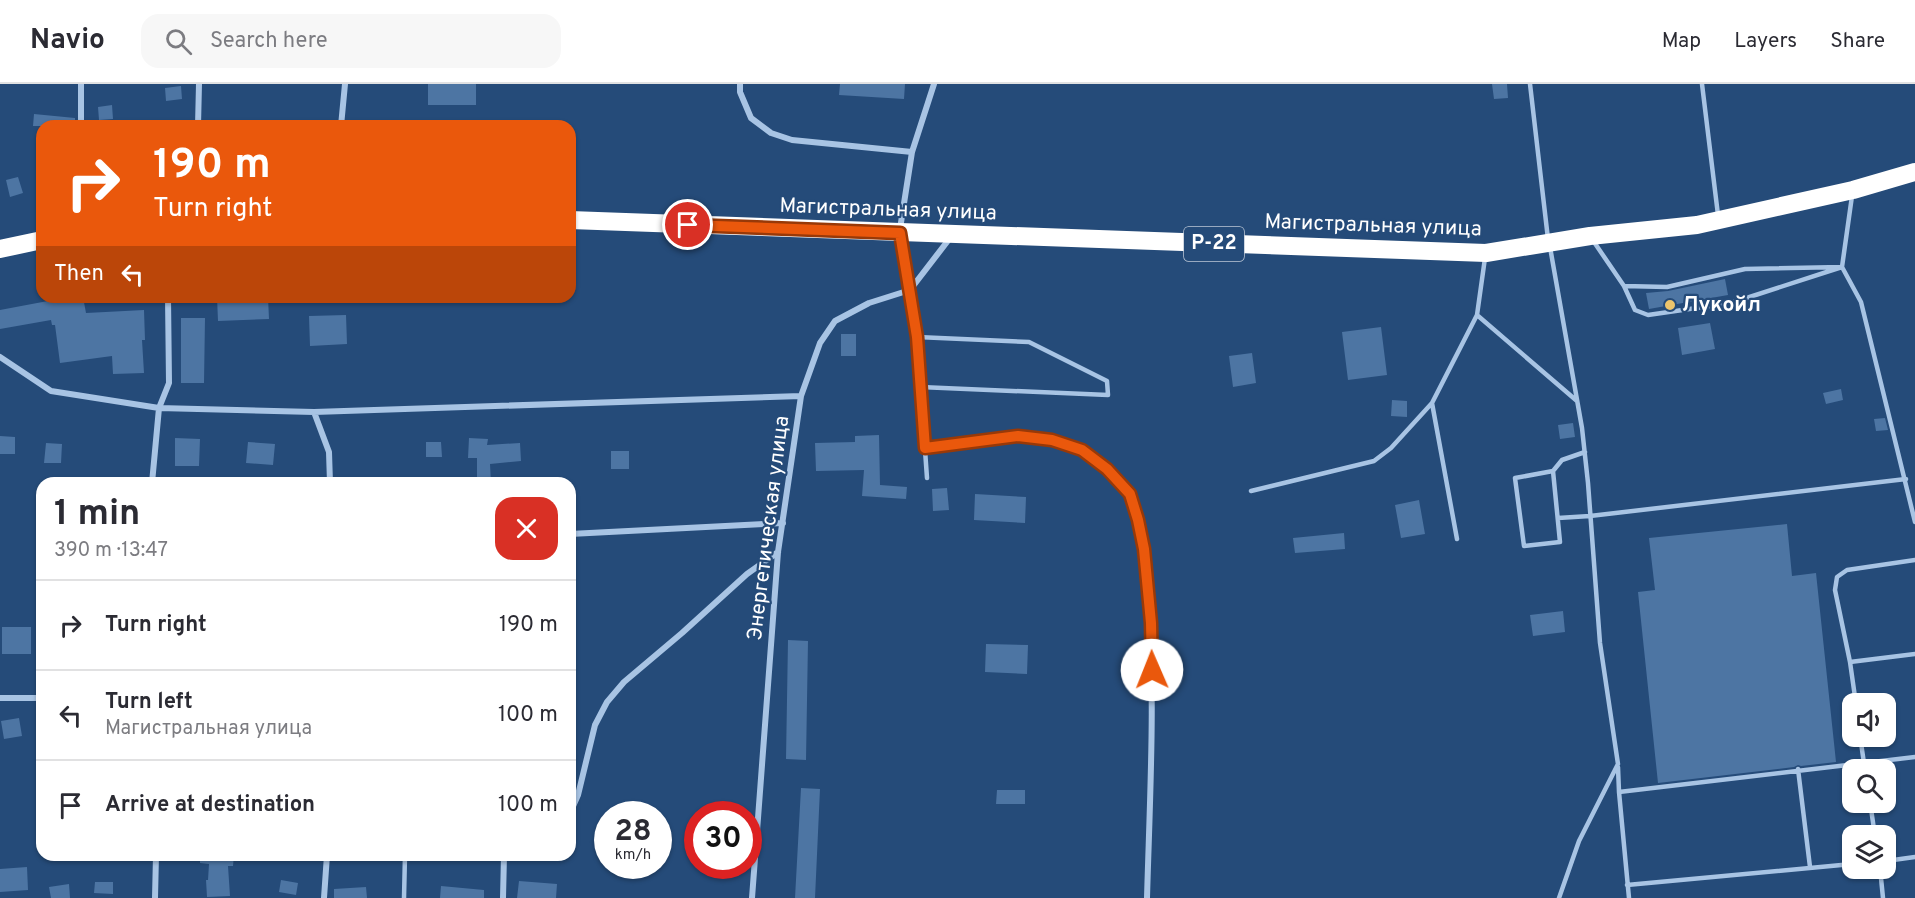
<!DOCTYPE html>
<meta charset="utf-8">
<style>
:root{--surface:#fff;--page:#f7f7f7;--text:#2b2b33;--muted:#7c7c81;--line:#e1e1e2}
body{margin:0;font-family:Overpass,sans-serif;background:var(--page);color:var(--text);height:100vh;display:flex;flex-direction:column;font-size:22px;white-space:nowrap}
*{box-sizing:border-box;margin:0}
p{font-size:20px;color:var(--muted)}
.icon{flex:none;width:33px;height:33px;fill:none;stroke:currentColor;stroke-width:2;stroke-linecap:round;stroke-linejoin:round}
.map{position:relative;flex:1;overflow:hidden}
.drawer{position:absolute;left:36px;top:393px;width:540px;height:384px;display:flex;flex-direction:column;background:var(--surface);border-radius:18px;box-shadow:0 2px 4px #0004}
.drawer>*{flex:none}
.hud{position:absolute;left:36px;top:36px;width:540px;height:183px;border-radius:18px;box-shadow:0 2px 4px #0004;background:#ea580c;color:#fff;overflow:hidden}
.fabs{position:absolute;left:1842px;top:609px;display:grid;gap:12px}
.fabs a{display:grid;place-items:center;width:54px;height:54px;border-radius:12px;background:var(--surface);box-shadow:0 2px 4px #0004;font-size:30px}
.speed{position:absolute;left:594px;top:717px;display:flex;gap:12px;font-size:30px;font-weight:700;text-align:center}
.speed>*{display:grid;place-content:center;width:78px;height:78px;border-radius:50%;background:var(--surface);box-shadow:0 2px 4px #0004;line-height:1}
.speed small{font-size:15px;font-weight:400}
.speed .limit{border:9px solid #d22;background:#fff;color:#111}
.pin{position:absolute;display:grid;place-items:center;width:51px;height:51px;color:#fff;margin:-26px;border:3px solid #fff;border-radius:50%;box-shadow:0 2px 6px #0007}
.me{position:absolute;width:66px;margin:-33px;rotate:359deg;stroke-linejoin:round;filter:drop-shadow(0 0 4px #0008)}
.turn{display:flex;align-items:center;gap:21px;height:126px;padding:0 18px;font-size:27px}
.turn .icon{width:78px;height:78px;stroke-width:2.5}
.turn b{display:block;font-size:42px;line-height:51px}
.then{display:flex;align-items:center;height:57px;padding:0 18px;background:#0003;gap:12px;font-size:22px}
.round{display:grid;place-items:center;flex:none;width:63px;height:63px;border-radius:18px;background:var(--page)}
.summary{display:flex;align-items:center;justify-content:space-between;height:102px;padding:0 18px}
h1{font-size:36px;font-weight:700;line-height:45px}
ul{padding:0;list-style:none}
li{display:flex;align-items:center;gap:18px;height:90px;padding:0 18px;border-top:2px solid var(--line)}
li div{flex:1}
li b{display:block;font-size:22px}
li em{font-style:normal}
header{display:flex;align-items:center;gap:36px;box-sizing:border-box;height:84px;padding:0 30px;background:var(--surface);border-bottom:2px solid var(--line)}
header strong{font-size:28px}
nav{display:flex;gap:33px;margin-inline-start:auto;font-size:21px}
.search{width:420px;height:54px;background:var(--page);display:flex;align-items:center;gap:15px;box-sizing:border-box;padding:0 21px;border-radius:18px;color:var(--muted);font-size:22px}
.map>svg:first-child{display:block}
</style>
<header>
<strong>Navio</strong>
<div class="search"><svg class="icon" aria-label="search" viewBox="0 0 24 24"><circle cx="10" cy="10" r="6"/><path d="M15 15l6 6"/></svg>Search here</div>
<nav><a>Map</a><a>Layers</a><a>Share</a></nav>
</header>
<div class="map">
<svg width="1915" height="814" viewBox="0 0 1915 814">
<rect width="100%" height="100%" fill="#254b79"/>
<!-- building -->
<path fill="#4d75a3" d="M428 0H476V21H428Z
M840 0H905L904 15 839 11Z
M1492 0H1507L1508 14 1494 15Z
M181 2 182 15 166 17 165 4Z
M112 21 113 35 99 36 98 23Z
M34 30 75 34V42H33Z
M18 93 23 109 10 113 6 96Z
M1725 195 1728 211 1649 225 1646 209 1668 207Z
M69 213H83L86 229 144 226 145 256H142L144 289 113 290 112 272 60 279 55 241H52L51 236 0 245V226Z
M217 213H268L269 235 218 237Z
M346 231 347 260 310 262 309 232Z
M181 234H205L204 299H181Z
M1710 239 1715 265 1682 271 1678 244Z
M1381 243 1387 291 1348 296 1342 248Z
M841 250H856V272H841Z
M1252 269 1256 299 1233 303 1229 272Z
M1841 305 1843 316 1826 320 1823 309Z
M1392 316 1407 317V333L1391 332Z
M1885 334 1888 346 1876 347 1874 335Z
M1573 339 1575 353 1560 355 1558 341Z
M879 351 880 401 907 403 906 415 862 412 864 386 816 387 815 359 855 358V352Z
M0 352 15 353V370H0Z
M175 354 200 355 199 382H175Z
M469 354 488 355 487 361 520 359 521 377 490 380 491 399H477V374H468Z
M248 358 275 360 273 381 246 379Z
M426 358H441L442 373H426Z
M46 359 62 360 61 379H44Z
M611 367H629V385H611Z
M947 404 949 426 933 427 932 405Z
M975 410 1026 413 1025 439 974 436Z
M1419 416 1425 450 1401 454 1395 421Z
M1787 440 1792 492 1816 489 1836 678 1801 682 1798 681 1794 683 1658 699 1638 508 1655 506 1649 454Z
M1344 449 1345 465 1295 469 1293 454Z
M1563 527 1565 548 1533 552 1530 531Z
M2 543H31V570H2Z
M788 556 808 557 806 676 786 675Z
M986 560 1028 561 1027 590 985 588Z
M19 634 22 652 4 655 1 637Z
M801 704 820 705 815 814H795Z
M997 706H1025V720H996Z
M200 771H234L233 782H228L230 812 207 813 206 796H208L209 780 200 779Z
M27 783 28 806 0 808V785Z
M281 796 298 799 296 811 279 808Z
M519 797 557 800 556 814H517Z
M95 798H113V810L94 809Z
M69 800 70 814H51L49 803Z
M441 802 484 806V814H440Z
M366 803 367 814H334V805Z"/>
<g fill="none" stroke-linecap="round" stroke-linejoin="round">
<!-- lane -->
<path stroke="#a8c4e4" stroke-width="4.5" d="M1530 0 1548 155
M1702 0 1718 131
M900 152 917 253 927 394
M1594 158 1624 202 1667 203 1745 185 1842 183 1852 112
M1550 163 1582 344 1588 399 1600 559 1618 680 1579 757 1559 814
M1624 202 1635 226 1648 231 1731 219 1842 183 1861 218 1915 438
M1477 231 1577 317
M917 253 1029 258 1107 297 1108 311 920 303
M1553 387 1560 458 1524 462 1515 394 1553 387 1562 376 1585 368
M1251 407 1374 377 1391 364 1432 319
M1558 434 1590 432 1906 395
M1457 455 1432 319 1477 231 1485 174
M1850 578 1915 570
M1856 620 1850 578 1835 506 1837 493 1847 486 1915 476
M1860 652 1865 686
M1618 683 1619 708 1629 814
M1798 685 1810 783
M1619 708 1915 673
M1870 718 1875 752
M1886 777 1915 773
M1880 784 1883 814
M1627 801 1852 780
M404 814 405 771"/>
<!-- street -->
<path stroke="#a8c4e4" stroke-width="6" d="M740 0V8L751 34 771 49 792 56 912 68
M81 42V0
M198 42 199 0
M341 42 345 0
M900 145 912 68 934 0
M0 273 51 307 159 324 314 328 801 312
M314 328 329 368 330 399
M925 364C975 358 1033 342 1081 365 1095 372 1124 398 1131 411 1144 438 1145 472 1147 501 1156 605 1150 709 1147 814
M152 399 159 324 169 299 168 213
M570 450 783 439
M0 614H42
M570 729 578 711 595 641 607 618 624 598 682 549 747 490 778 468
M155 814 156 771
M324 814 327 771
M503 814 504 771
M752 814 778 468 801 312 820 259 835 237 869 219 910 206 950 154"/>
<!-- highway -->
<path stroke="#fff" stroke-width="18" d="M570 136 1486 169 1590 152 1697 141 1853 106 1915 88
M0 165 42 156"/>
</g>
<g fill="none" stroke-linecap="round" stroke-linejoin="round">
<defs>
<path id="route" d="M688 141 900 149 917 253 925 364 1018 352 1052 356 1082 366 1107 385 1130 410 1138 436 1144 465 1151 539 1152 586"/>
</defs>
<!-- route casing -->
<use href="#route" stroke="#983908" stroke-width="15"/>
<!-- route -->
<use href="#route" stroke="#ea580c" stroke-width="10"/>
</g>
<!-- markers -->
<circle fill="#edc56c" stroke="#254b79" stroke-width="2" cx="1670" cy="221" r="6"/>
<g text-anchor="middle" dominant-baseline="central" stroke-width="4.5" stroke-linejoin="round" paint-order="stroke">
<!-- shield labels -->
<rect fill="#254b79" stroke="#bec9d7" stroke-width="1.5" x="1184" y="143" width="60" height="34" rx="4.5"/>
<g font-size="20" font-weight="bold" fill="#fff">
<text x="1214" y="160">Р-22</text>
</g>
<!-- street labels -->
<g font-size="21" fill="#fff" stroke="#254b79">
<text transform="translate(888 126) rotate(2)">Магистральная улица</text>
<text transform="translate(1373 142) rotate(2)">Магистральная улица</text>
<text transform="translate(769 444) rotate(-83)">Энергетическая улица</text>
</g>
<!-- poi labels -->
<g font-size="21" font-weight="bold" fill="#fff" stroke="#254b79" text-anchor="start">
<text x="1682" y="221">Лукойл</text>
</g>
</g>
</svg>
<div class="fabs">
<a><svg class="icon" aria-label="sound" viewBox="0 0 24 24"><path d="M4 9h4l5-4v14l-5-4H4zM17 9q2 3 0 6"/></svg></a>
<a><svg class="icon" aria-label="search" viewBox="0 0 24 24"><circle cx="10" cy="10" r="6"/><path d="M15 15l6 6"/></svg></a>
<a><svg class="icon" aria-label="layers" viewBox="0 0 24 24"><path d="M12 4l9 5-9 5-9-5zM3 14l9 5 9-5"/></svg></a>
</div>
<div class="speed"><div>28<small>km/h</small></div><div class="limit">30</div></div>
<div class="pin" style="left:688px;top:141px;background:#d93025"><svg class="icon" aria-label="arrive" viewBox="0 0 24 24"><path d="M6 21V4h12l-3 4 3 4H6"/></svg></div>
<svg class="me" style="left:1152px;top:586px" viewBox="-20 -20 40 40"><circle r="19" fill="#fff"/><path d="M0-13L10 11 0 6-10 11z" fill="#ea580c"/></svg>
<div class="hud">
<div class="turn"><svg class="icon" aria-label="right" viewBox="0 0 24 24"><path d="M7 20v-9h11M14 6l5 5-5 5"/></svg><div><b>190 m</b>Turn right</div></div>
<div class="then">Then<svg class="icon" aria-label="left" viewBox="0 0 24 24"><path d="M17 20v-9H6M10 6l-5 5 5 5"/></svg></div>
</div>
<section class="drawer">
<div class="summary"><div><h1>1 min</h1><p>390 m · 13:47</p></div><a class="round" style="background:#d93025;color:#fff"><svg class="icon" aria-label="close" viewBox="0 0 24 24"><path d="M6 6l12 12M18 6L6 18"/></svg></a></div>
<ul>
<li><svg class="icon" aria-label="right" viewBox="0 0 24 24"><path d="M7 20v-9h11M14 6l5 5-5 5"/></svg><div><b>Turn right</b></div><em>190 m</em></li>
<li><svg class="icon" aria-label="left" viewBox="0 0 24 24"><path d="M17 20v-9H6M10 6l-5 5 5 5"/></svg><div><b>Turn left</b><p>Магистральная улица</p></div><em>100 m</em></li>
<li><svg class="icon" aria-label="arrive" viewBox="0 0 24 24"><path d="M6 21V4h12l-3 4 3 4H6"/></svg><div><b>Arrive at destination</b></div><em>100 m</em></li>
</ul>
</section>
</div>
